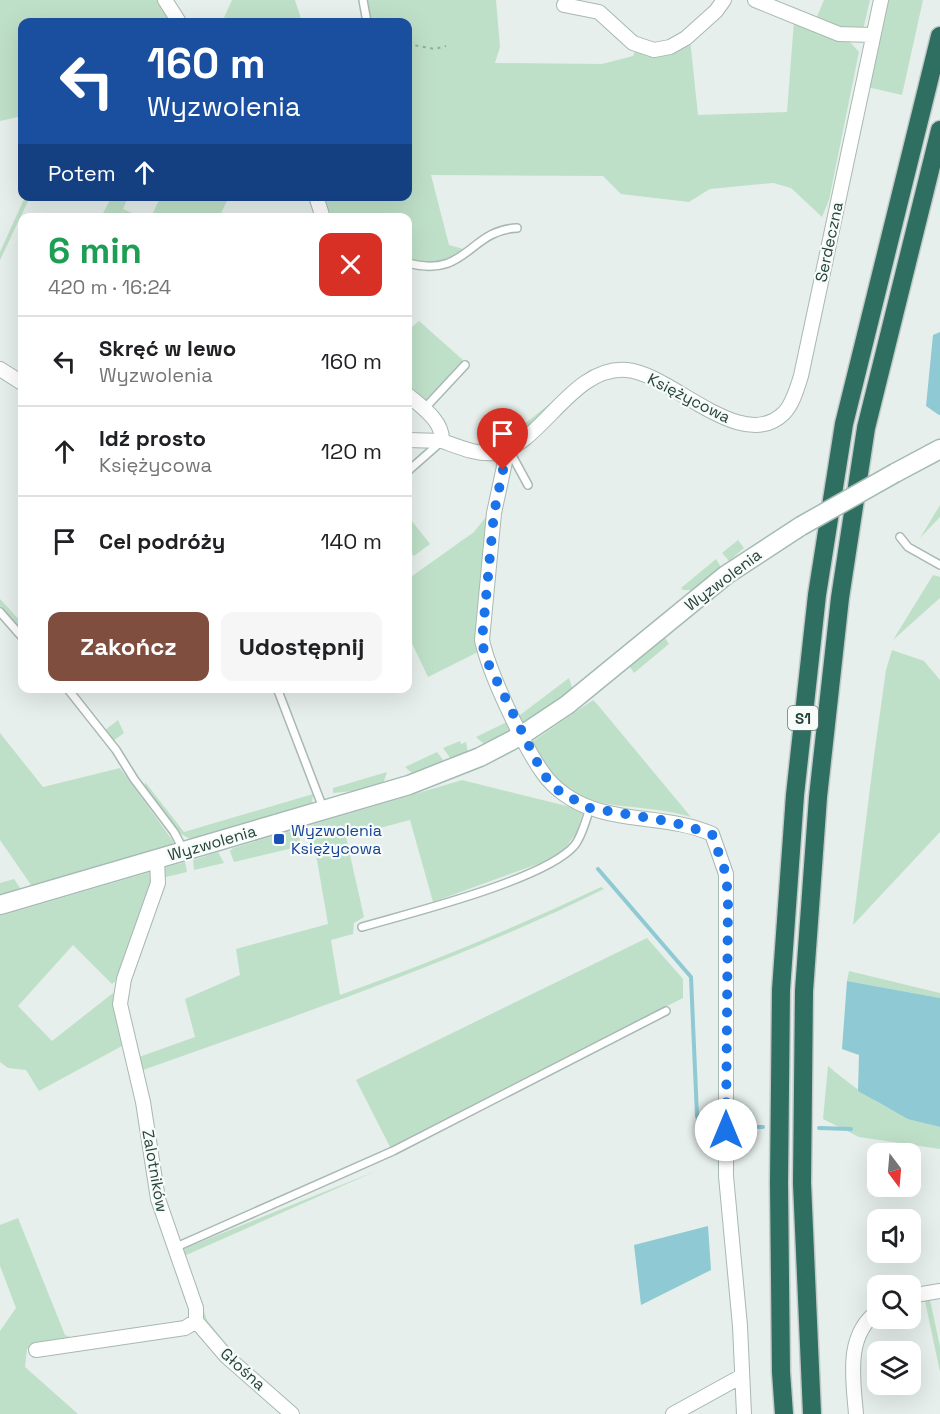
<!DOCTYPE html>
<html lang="pl">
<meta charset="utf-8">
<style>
:root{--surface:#fff;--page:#f6f6f6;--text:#202124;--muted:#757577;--line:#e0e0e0;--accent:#7f4e3f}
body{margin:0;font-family:"Space Grotesk",sans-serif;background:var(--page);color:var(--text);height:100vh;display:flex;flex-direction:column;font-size:22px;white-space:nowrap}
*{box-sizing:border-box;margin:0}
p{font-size:20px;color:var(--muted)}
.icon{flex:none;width:33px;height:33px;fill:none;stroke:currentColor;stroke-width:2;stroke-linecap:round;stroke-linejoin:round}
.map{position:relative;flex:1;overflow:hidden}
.sheet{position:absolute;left:18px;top:213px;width:394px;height:480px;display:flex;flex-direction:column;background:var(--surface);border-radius:12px;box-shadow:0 6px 24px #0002}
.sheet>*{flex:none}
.top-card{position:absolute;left:18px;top:18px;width:394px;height:183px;border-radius:12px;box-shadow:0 6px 24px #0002;background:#1a4fa0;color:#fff;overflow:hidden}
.needle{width:39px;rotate:164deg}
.controls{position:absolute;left:867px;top:1143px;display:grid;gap:12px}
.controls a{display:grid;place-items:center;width:54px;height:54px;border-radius:12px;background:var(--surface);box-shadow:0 6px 24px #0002;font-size:30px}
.pin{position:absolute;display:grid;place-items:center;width:51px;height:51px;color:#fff;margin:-62px -26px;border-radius:50% 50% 50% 0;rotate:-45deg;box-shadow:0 0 6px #0007}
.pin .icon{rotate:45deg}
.me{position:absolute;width:66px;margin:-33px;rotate:0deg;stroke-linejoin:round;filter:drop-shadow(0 0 4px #0008)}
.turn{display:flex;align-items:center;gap:21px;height:126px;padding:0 30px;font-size:27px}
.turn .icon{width:78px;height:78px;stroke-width:2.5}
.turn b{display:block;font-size:42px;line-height:51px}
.then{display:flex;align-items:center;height:57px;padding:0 30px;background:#0003;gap:12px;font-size:22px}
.round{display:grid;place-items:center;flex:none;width:63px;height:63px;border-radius:12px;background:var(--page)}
.head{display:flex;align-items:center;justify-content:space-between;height:102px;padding:0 30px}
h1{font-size:36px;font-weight:700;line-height:45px;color:#1e9e55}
.action{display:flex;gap:12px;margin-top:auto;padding:12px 30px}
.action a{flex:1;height:69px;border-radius:12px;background:var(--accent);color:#fff;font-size:24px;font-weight:700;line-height:69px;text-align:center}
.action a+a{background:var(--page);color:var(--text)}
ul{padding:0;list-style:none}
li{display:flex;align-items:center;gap:18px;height:90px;padding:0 30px;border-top:2px solid var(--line)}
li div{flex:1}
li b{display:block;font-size:22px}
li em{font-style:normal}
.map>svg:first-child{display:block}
</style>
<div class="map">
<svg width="940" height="1414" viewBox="0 0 940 1414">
<rect width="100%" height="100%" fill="#e6efeb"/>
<!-- green -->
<path fill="#bfe0c8" d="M0 0H161L175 22H22V116L0 121Z
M232 0H295L302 22H222Z
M367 0H496L500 47 495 63 602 64 633 56 636 49 690 39 698 115 787 112 794 21 851 43 859 52 829 200 822 217 791 188 773 183 710 189 689 202 621 194 603 176 431 175 449 245 467 250 439 265 408 260V218L327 217 319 197 408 196V22H370Z
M824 0H870L863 30 840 29 816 19Z
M888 0H923L902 95 867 87Z
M112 196 128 197 123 209 141 217H101Z
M161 196H229V197L219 217H151Z
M25 197H30L0 260V252Z
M419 321 463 360 458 369 425 400 408 389V330Z
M558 397 559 400C542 415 513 452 487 447L501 443Z
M940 505V517L920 538Z
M489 513 476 620 478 652 428 677 408 635V579L474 532Z
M408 516 430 544 414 556 408 549Z
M738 540 744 548 729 561 722 553Z
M716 559 721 567 692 590H683L681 588Z
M933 575 940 577V598L893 640Z
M0 599 22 623V631L0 606Z
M665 638 669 644 634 673 630 667Z
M892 650 924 661 940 680V832L853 925 874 756 886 670Z
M569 678 573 690 523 726 516 718Z
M593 700 597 704 691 817C616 796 577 824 532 742Z
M118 720 124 733 113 741 105 730Z
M511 720 516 730 485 745 476 737Z
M0 733 43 787 120 768 173 841V845L37 887 31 885 0 840Z
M460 741 461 744 466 742 468 752 453 762 443 748Z
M437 752 443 760 442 765 413 774 405 767Z
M387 772 383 784 364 790 333 793V788Z
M462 780 583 810 577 832 564 850 546 861 433 902 410 820 346 837 364 917 354 923 353 934 331 940 340 995C429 963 517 927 601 887L604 889C456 962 298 1015 143 1070L165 1211 139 1057 195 1037 185 999 240 975 236 949 328 924 311 825Z
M145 782 184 832 313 794 312 804 192 840 181 834 145 787Z
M298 829 301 846 234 862 230 851 233 848Z
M218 852 224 863 194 870 193 860Z
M185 862 187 872 166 877 155 906 164 868Z
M154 871V878L120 977 112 984 73 945 18 1006 52 1041 113 993 122 1046 39 1091 26 1070 8 1068 0 1062V916Z
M14 879 20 888 15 893 0 898V883Z
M647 938 683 979V998L390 1147 356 1080Z
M849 971 940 993V998L847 981Z
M828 1066C865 1097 893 1115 940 1127V1149L859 1137 823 1119Z
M376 1171 184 1256 207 1320 239 1360 203 1320 181 1252 183 1249Z
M18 1218 65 1335 75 1339 116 1335 27 1349 25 1367 78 1414H0V1331L16 1308 0 1266V1225Z
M929 1296 940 1346V1372L925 1301 911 1304V1300Z"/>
<!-- water -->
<path fill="#8ec9d4" d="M940 332V415H939L926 406 933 335Z
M847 981 940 998V1127L908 1119 858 1091 859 1055 842 1049Z
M708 1226 711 1270 641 1305 634 1245Z"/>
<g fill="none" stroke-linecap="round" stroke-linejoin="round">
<!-- stream -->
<path stroke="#8ec9d4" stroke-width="4" d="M598 869 691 977 697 1116 702 1126 715 1127
M736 1127H763
M819 1128 851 1129"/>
<defs>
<path id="lane" d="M363 0 367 22
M408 263C467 279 469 230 517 228
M424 409 465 365
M509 450 528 485
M408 471 442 441
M900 537 908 547 940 565
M0 612 22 637
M67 688 116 750 134 779 174 832 183 849
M277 688 323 808
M362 927C410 913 544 880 574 846 582 837 586 819 590 808
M174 1248 393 1151 666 1011"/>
<path id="street" d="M165 0 179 22
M755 0 839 34 872 35
M564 5 599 12 633 43 654 50 670 47 686 38 716 11 724 0
M316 196 323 218
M0 369 22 383
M408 395C422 407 443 421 442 441 459 447 477 455 495 453 541 447 571 365 627 370 672 374 742 455 784 413 793 404 797 388 801 376L881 0
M408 440 442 441
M508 448 494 513 482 640C489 673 523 745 543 773 554 789 573 802 591 808 630 822 674 817 712 834L726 874V1176L740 1326 744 1414
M910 1296 940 1291
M196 1321 226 1356 292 1414
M36 1350 185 1328 196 1321V1308L158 1199 143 1102 120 1004 124 979 158 883 157 859
M673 1414 742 1376
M856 1414C853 1378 845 1335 878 1311"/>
<path id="secondary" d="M895 473 940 449
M0 905 409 785 480 757 522 735 567 705 726 575 801 526"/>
<path id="highway" d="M784 1414 781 1372 779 1183 781 990 795 795 817 595 844 424 940 36
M812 1414 802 1183 804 991 818 797 840 598 866 428 940 130"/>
</defs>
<!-- lane casing -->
<use href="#lane" stroke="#a8b8b2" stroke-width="10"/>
<!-- street casing -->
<use href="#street" stroke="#a8b8b2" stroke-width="16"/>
<!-- secondary casing -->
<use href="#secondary" stroke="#a4bbb3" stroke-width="21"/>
<!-- highway casing -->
<use href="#highway" stroke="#c2cac8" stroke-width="21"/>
<!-- path -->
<path stroke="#86b3a5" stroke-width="2" stroke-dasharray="3 4.5" stroke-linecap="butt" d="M408 44 435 49 446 46"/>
<!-- lane -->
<use href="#lane" stroke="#fff" stroke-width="7"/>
<!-- street -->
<use href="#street" stroke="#fff" stroke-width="14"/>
<!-- secondary -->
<use href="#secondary" stroke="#fff" stroke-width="18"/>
<!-- highway -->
<use href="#highway" stroke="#2f6f62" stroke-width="18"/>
<defs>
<path id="secondary-bridge" d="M801 526 895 473"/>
</defs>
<!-- secondary-bridge casing -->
<use href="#secondary-bridge" stroke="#a4bbb3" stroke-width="21" stroke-linecap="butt"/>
<!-- secondary-bridge -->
<use href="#secondary-bridge" stroke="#fff" stroke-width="18"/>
</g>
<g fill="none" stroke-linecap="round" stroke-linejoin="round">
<!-- route -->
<path stroke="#1a73e8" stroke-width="10" stroke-dasharray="0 18" d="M503 470 494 513 482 640 485 657 543 774 560 792 590 808 672 822 712 834 726 874 728 898 726 1130"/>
</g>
<!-- markers -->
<rect fill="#1a4fb4" stroke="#f7fbf9" stroke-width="2" x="273" y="833" width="12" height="12" rx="3"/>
<g text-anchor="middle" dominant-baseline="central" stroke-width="4.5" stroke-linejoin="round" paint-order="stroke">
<!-- shield labels -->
<rect fill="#f7fbf9" stroke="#637a73" stroke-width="1.5" x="788" y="706" width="30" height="24" rx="4.5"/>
<g font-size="15" font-weight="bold" fill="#24423a">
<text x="803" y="718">S1</text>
</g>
<!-- street labels -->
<g font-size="16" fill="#24423a" stroke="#f7fbf9">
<text transform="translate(829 242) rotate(-78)">Serdeczna</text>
<text transform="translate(689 398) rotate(27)">Księżycowa</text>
<text transform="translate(723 580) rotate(-37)">Wyzwolenia</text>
<text transform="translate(212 843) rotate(-16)">Wyzwolenia</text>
<text transform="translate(155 1171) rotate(80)">Zalotników</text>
<text transform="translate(243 1369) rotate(42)">Głośna</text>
</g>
<!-- transit labels -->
<g font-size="16" fill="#164399" stroke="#f7fbf9" text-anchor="start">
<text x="291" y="830">Wyzwolenia<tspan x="291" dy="18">Księżycowa</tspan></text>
</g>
</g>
</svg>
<div class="controls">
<a><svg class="needle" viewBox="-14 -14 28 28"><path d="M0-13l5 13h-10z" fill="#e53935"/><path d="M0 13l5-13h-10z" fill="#757577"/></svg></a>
<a><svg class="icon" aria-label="sound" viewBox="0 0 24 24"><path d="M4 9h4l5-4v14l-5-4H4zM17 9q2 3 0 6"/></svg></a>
<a><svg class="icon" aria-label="search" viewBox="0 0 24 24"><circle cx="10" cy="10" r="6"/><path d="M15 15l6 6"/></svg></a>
<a><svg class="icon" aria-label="layers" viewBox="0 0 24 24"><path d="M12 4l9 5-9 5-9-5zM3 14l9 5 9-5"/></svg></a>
</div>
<div class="pin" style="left:503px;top:470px;background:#d93025"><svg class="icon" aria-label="arrive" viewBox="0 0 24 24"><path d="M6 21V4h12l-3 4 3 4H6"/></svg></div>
<svg class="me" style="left:726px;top:1130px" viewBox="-20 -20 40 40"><circle r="19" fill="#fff"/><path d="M0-13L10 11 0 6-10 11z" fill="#1a73e8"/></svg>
<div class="top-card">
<div class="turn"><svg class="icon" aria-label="left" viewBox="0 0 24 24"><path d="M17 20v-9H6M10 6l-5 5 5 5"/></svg><div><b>160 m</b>Wyzwolenia</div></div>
<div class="then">Potem<svg class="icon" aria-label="ahead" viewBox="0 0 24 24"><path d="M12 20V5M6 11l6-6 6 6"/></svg></div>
</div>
<section class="sheet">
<div class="head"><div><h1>6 min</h1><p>420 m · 16:24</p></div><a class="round" style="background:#d93025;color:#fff"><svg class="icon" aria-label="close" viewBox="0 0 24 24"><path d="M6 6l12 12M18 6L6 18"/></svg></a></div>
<ul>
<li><svg class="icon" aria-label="left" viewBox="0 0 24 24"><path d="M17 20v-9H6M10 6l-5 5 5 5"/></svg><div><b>Skręć w lewo</b><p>Wyzwolenia</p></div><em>160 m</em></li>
<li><svg class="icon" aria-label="ahead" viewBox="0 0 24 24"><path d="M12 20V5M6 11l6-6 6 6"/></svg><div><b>Idź prosto</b><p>Księżycowa</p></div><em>120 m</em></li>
<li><svg class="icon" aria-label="arrive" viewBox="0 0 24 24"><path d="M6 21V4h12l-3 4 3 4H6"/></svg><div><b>Cel podróży</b></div><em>140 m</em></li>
</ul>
<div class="action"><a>Zakończ</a><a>Udostępnij</a></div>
</section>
</div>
